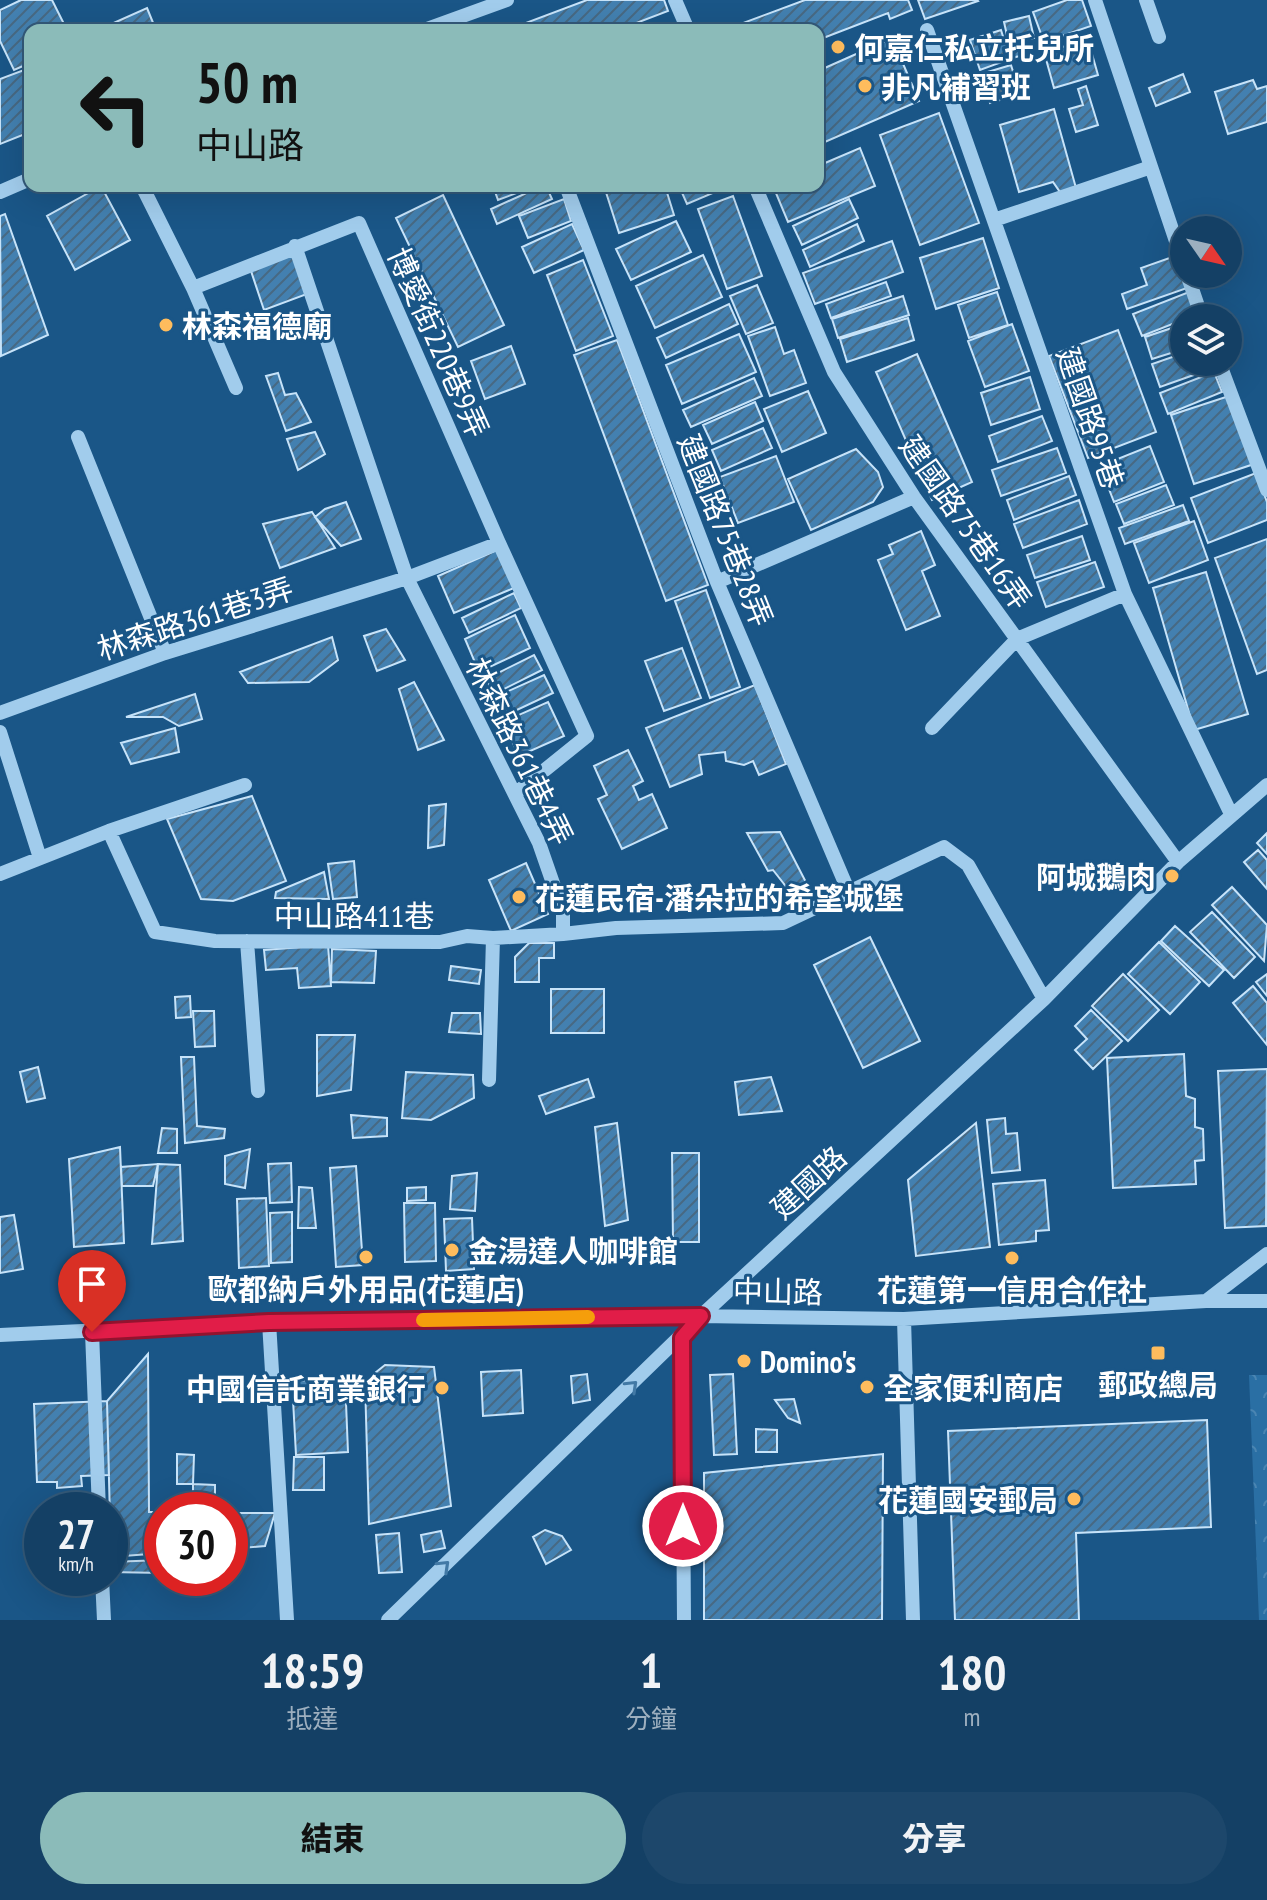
<!DOCTYPE html>
<html lang="zh-TW">
<meta charset="utf-8">
<style>
:root{--surface:#144065;--page:#1d476b;--text:#f1f3f6;--muted:#9dafbf;--line:#335979;--accent:#8bbbb9}
body{margin:0;font-family:"PT Sans Narrow","Noto Sans TC",sans-serif;background:var(--page);color:var(--text);height:100vh;display:flex;flex-direction:column;font-size:30px;white-space:nowrap}
*{box-sizing:border-box;margin:0}
p{font-size:26px;color:var(--muted)}
.icon{flex:none;width:44px;height:44px;fill:none;stroke:currentColor;stroke-width:2;stroke-linecap:round;stroke-linejoin:round}
.map{position:relative;height:1620px;overflow:hidden}
.panel{display:flex;flex-direction:column;background:var(--surface);flex:1}
.panel>*{flex:none}
.top-card{position:absolute;left:24px;top:24px;width:800px;height:168px;border-radius:16px;box-shadow:0 8px 32px #0002,0 0 0 2px var(--line);background:#8bbbb9;color:#111;overflow:hidden}
.needle{width:52px;rotate:124deg}
.buttons{position:absolute;left:1170px;top:216px;display:grid;gap:16px}
.buttons a{display:grid;place-items:center;width:72px;height:72px;border-radius:50%;background:var(--surface);box-shadow:0 8px 32px #0002,0 0 0 2px var(--line);font-size:40px}
.speed{position:absolute;left:24px;top:1492px;display:flex;gap:16px;font-size:40px;font-weight:700;text-align:center}
.speed>*{display:grid;place-content:center;width:104px;height:104px;border-radius:50%;background:var(--surface);box-shadow:0 8px 32px #0002,0 0 0 2px var(--line);line-height:1}
.speed small{font-size:20px;font-weight:400}
.speed .limit{border:12px solid #d22;background:#fff;color:#111}
.pin{position:absolute;display:grid;place-items:center;width:68px;height:68px;color:#fff;margin:-82px -34px;border-radius:50% 50% 50% 0;rotate:-45deg;box-shadow:0 0 8px #0007}
.pin .icon{rotate:45deg}
.me{position:absolute;width:88px;margin:-44px;rotate:0deg;stroke-linejoin:round;filter:drop-shadow(0 0 6px #0008)}
.turn{display:flex;align-items:center;gap:28px;height:168px;padding:0 40px;font-size:36px}
.turn .icon{width:104px;height:104px;stroke-width:2.5}
.turn b{display:block;font-size:56px;line-height:68px}
.eta{display:flex;justify-content:space-evenly;align-items:center;height:136px;text-align:center}
.eta b{font-size:48px;font-weight:800;line-height:56px}
.primary-button{display:flex;gap:16px;margin-top:auto;padding:16px 40px}
.primary-button a{flex:1;height:92px;border-radius:48px;background:var(--accent);color:#111;font-size:32px;font-weight:800;line-height:92px;text-align:center}
.primary-button a+a{background:var(--page);color:var(--text)}
.map>svg:first-child{display:block}
</style>
<div class="map">
<svg width="1267" height="1620" viewBox="0 0 1267 1620">
<defs>
<pattern id="park-crowns" width="20" height="18" patternUnits="userSpaceOnUse" patternTransform="scale(2)"><rect width="20" height="18" fill="#2a6fa4"/><path d="M2 6a3 3 0 1 1 6 0M12 15a3 3 0 1 1 6 0" fill="none" stroke="#4a85b2"/></pattern>
<pattern id="building-hatch" width="6" height="6" patternUnits="userSpaceOnUse" patternTransform="scale(2)"><rect width="6" height="6" fill="#4380b0"/><path d="M-1 1l2-2M0 6l6-6M5 7l2-2" fill="none" stroke="#476983"/></pattern>
</defs>
<rect width="100%" height="100%" fill="#1a5687"/>
<!-- park -->
<path fill="url(#park-crowns)" d="M1249 1375H1267V1620H1259Z"/>
<!-- building -->
<path fill="url(#building-hatch)" stroke="#c7e3f9" stroke-width="2" d="M21 0H52L67 30H30V63L14 70 0 41V10Z
M587 0H664L668 11 618 30H516L515 27Z
M805 0H908L912 10 890 19 888 13 818 40V30H737L735 26Z
M918 0H977L978 1 925 19Z
M1067 0H1082L1091 26 1044 42 1033 12Z
M147 8 156 30H98Z
M1029 16 1034 38 1023 40 1027 54 1012 58 1004 22Z
M1001 30 1010 59 980 70 970 40Z
M892 38 919 101 818 145V71Z
M1088 40 1098 75 1054 88 1044 52Z
M1011 65 1020 94 990 103 981 74Z
M24 70 30 85V132L0 144V79Z
M1183 74 1190 92 1156 106 1149 88Z
M1253 80 1257 89 1267 86V122L1228 134 1215 92Z
M1086 86 1098 125 1076 132 1069 109 1083 105 1078 89Z
M1054 109 1076 188 1060 192 1053 182 1019 192 1000 125Z
M939 113 979 223 920 245 880 135Z
M860 148 875 186 788 222 773 186H818V166Z
M101 186 130 240 75 270 47 216Z
M493 186H535L498 200Z
M542 186H546L552 199 497 224 491 209Z
M604 186H665L674 215 619 233Z
M679 186H726L727 187 687 204Z
M443 195 504 325 458 347 396 218Z
M733 196 762 276 727 289 698 209Z
M564 199 571 221 528 238 519 216Z
M849 199 858 218 802 245 793 226Z
M5 214 48 335 1 356 0 216Z
M676 221 691 252 631 280 616 249Z
M572 224 584 250 534 273 522 247Z
M857 224 864 241 810 267 803 250Z
M983 238 999 288 936 309 920 258Z
M892 241 903 272 815 304 803 273Z
M291 248 307 294 264 310 248 262Z
M703 255 722 297 655 328 636 286Z
M1178 255 1190 287 1127 309 1122 294 1147 285 1141 268Z
M583 260 613 336 576 351 547 275Z
M886 282 891 296 831 318 826 304Z
M757 285 773 323 746 334 730 296Z
M997 292 1008 325 969 338 958 305Z
M1189 292 1198 314 1142 336 1133 314Z
M903 296 909 315 838 338 832 319Z
M729 304 738 324 666 358 657 338Z
M908 318 914 340 847 362 840 339Z
M1012 324 1029 371 985 387 968 341Z
M1184 324V349L1152 359 1145 337Z
M775 327 784 354 794 350 806 383 770 396 748 336Z
M1118 330 1156 432 1088 458 1049 356Z
M739 334 756 372 682 404 666 365Z
M617 340 708 585 666 601 574 355Z
M511 346 525 384 485 399 471 361Z
M1184 353V362H1218L1219 366 1160 387 1152 364Z
M917 354 972 482 932 500 876 372Z
M1214 372 1222 392 1168 414 1160 393Z
M278 373 285 395 296 393 311 422 286 431 266 376Z
M1030 377 1040 409 991 425 981 393Z
M754 378 762 396 691 427 683 410Z
M808 391 826 433 782 452 764 409Z
M1232 395 1254 464 1194 484 1171 415Z
M755 402 763 421 712 444 703 425Z
M1042 416 1052 441 998 462 989 436Z
M763 428 772 448 721 471 712 450Z
M315 432 325 454 298 470 287 439Z
M1150 446 1164 482 1114 502 1100 466Z
M1057 448 1066 473 1001 496 992 470Z
M856 449 878 472 883 487 873 502 811 530 788 479Z
M776 456 794 502 738 523 720 477Z
M1256 473 1267 502V520L1208 543 1191 498Z
M1069 476 1076 495 1014 520 1007 500Z
M1166 485 1174 505 1124 524 1116 504Z
M1079 500 1087 524 1023 548 1014 524Z
M346 502 361 539 341 546 315 517 325 509Z
M1183 505 1189 521 1125 544 1119 528Z
M312 512 335 548 280 568 263 524Z
M1194 521 1208 560 1149 583 1134 543Z
M921 531 935 565 922 571 940 616 906 630 878 560 893 554 889 545Z
M1082 536 1090 560 1035 578 1027 555Z
M1267 539V670L1257 674 1215 558Z
M497 550 514 588 454 613 438 576Z
M1095 562 1104 587 1046 607 1037 582Z
M1206 572 1248 714 1194 730 1153 588Z
M706 590 740 687 710 698 675 601Z
M514 593 521 608 469 633 462 618Z
M515 615 530 648 479 672 465 639Z
M386 629 405 660 377 671 364 636Z
M332 637 338 660 309 682 248 683 240 672Z
M682 648 701 698 664 711 645 661Z
M534 655 542 670 494 694 486 679Z
M544 675 553 693 502 717 493 698Z
M414 682 444 740 418 750 399 689Z
M755 685 786 764 759 775 753 761 744 765 726 761 725 752 699 755 702 774 670 787 646 728Z
M195 694 202 719 179 726 163 717H126Z
M548 702 564 736 519 756 503 722Z
M175 728 179 752 131 764 121 743Z
M628 750 643 781 633 786 639 800 652 794 667 828 622 849 598 799 607 795 594 766Z
M252 796 286 881 233 901 201 899 167 819Z
M446 804 444 845 428 848 429 806Z
M780 832 811 892 790 900 784 884 773 870 768 871 747 833Z
M1267 833V854L1257 843Z
M1258 850 1267 860V889L1244 862Z
M354 861 357 897 333 899 328 864Z
M526 863 548 914 511 931 489 880Z
M324 872 329 899 275 898 276 892Z
M1232 887 1267 925 1264 961 1212 905Z
M1212 912 1255 957 1234 978 1190 932Z
M1175 926 1224 970 1209 986 1161 941Z
M870 937 920 1041 863 1068 814 965Z
M1159 942 1200 982 1170 1014 1128 974Z
M529 943H554V958H539V982H515V957Z
M328 945 331 986 299 988 297 968 266 970 264 950Z
M332 949 376 951 374 983 331 982Z
M451 966 481 970 479 984 449 980Z
M1123 974 1159 1010 1128 1041 1092 1006Z
M1267 974V996L1256 982Z
M1253 986 1267 1003V1045L1233 1003Z
M551 989H604V1033H551Z
M190 996 191 1017 176 1018 175 997Z
M1091 1010 1122 1041 1093 1069 1075 1050 1087 1039 1075 1026Z
M193 1011H214L215 1046 195 1047Z
M452 1013H480L481 1034 449 1032Z
M317 1035H355L351 1090 317 1096Z
M1184 1054 1186 1096 1195 1099V1127L1203 1129 1204 1160 1195 1161 1196 1184 1113 1188 1107 1058Z
M181 1057H194L197 1126 225 1129 224 1138 185 1143Z
M38 1067 45 1098 27 1102 20 1072Z
M1267 1069 1266 1226 1225 1228 1218 1071Z
M406 1072 473 1075 474 1098 431 1120 402 1118Z
M771 1077 782 1111 739 1115 735 1082Z
M588 1079 594 1097 546 1114 539 1096Z
M351 1115 387 1118V1136L353 1138Z
M1005 1118 1006 1134 1017 1133 1020 1170 992 1173 987 1120Z
M617 1123 628 1220 605 1226 595 1127Z
M976 1123 990 1247 916 1256 908 1180Z
M162 1128 177 1129V1153H158Z
M120 1147 124 1243 74 1247 69 1159Z
M250 1149 245 1188 225 1184V1156Z
M672 1153H699V1242H673Z
M291 1163 292 1202 270 1203 268 1164Z
M158 1164 180 1165 183 1241 152 1244Z
M158 1164 153 1186H122L121 1167Z
M356 1166 363 1265 336 1267 330 1168Z
M477 1173 475 1211 450 1209 452 1176Z
M1045 1180 1049 1230 1036 1231V1241L999 1245 993 1184Z
M299 1187 312 1188 316 1228H298Z
M426 1187V1200L407 1201V1188Z
M266 1198 269 1266 239 1268 237 1199Z
M404 1203H435L436 1261 405 1262Z
M292 1212V1262L271 1263 270 1213Z
M14 1215 23 1269 0 1273V1217Z
M472 1218 474 1269 446 1271 444 1219Z
M148 1354 149 1512H162V1553L111 1557 107 1401Z
M385 1365 434 1367 451 1506 369 1524 365 1381Z
M521 1370 523 1413 483 1416 481 1372Z
M587 1374 590 1400 573 1403 571 1376Z
M733 1374 737 1454 714 1455 710 1375Z
M345 1378 348 1452 296 1455 292 1381Z
M794 1399 800 1423 788 1418 775 1400Z
M107 1401 109 1475 81 1476 82 1486 57 1488V1482H37L34 1404Z
M1207 1420 1211 1527 1076 1533 1079 1620H955L948 1431Z
M756 1429 777 1430V1452H756Z
M177 1454 194 1455 193 1484H177Z
M883 1454 882 1620H704V1473Z
M294 1457H324V1490H293Z
M193 1484 215 1485V1510H193Z
M230 1513H275L265 1546 230 1549Z
M545 1530 562 1536 571 1550 546 1564 533 1537Z
M441 1531 445 1548 424 1552 421 1535Z
M399 1533 402 1572 379 1573 376 1535Z
M162 1560V1573L110 1572V1562Z"/>
<g fill="none" stroke-linecap="round" stroke-linejoin="round">
<!-- minor -->
<path stroke="#a1ccec" stroke-width="14" d="M675 0 688 30
M1095 0 1184 265
M1146 0 1159 37
M424 30 507 0
M927 30 1125 594 1231 814
M142 186 193 288 236 388
M566 186 717 582 848 890
M755 186 834 372 914 497 1178 862
M0 192 30 179
M994 220 1151 167
M295 246 407 578 539 843 563 912V934L493 938 489 1080
M1187 274 1202 318
M193 288 359 223 499 543
M1219 362 1267 490
M78 437 165 653
M717 582 914 497
M0 713 165 653 407 578 499 543 587 736 515 794
M932 728 1017 639 1125 594
M0 732 40 858
M109 831 155 932 215 941 440 942 467 936 493 938
M0 874 109 831 245 785
M563 934 616 928 783 923 944 847 968 865 1044 999
M247 941 258 1091
M1206 1301 1267 1254
M904 1319 913 1620
M269 1322 287 1620
M92 1332 99 1510
M0 1335 269 1322 701 1316 904 1319 1206 1301H1267
M682 1338 684 1620
M102 1578 104 1620
M388 1620 701 1316 1044 999 1178 862 1267 785"/>
</g>
<!-- one-way arrows -->
<defs><path id="oneway-chevron" d="M-2-3.5L2.5 0L-2 3.5" fill="none" stroke-width="1.6" stroke-linecap="round" stroke-linejoin="round" transform="scale(2)"/></defs>
<g stroke="#4279a5">
<use href="#oneway-chevron" transform="translate(632 1386) rotate(-44)"/>
<use href="#oneway-chevron" transform="translate(444 1566) rotate(-44)"/>
</g>
<g fill="none" stroke-linecap="round" stroke-linejoin="round">
<defs>
<path id="route" d="M92 1332 269 1322 701 1316 682 1338 683 1526"/>
</defs>
<!-- route casing -->
<use href="#route" stroke="#92132f" stroke-width="20"/>
<!-- route -->
<use href="#route" stroke="#e11d48" stroke-width="14"/>
<!-- slow -->
<path stroke="#f59e0b" stroke-width="14" d="M423 1320 588 1317"/>
</g>
<!-- markers -->
<g fill="#febc5d" stroke="#1a5687" stroke-width="3">
<circle cx="838" cy="47" r="8"/>
<circle cx="865" cy="86" r="8"/>
<circle cx="166" cy="325" r="8"/>
<circle cx="1172" cy="876" r="8"/>
<circle cx="519" cy="897" r="8"/>
<circle cx="452" cy="1250" r="8"/>
<circle cx="366" cy="1257" r="8"/>
<circle cx="1012" cy="1258" r="8"/>
<rect x="1150" y="1345" width="16" height="16" rx="4"/>
<circle cx="744" cy="1361" r="8"/>
<circle cx="867" cy="1387" r="8"/>
<circle cx="442" cy="1388" r="8"/>
<circle cx="1074" cy="1499" r="8"/>
</g>
<g text-anchor="middle" dominant-baseline="central" stroke-width="6" stroke-linejoin="round" paint-order="stroke">
<!-- poi labels -->
<g font-size="30" font-weight="bold" fill="#fff" stroke="#1a5687" text-anchor="start">
<text x="854" y="47">何嘉仁私立托兒所</text>
<text x="881" y="86">非凡補習班</text>
<text x="182" y="325">林森福德廟</text>
<text x="1156" y="876" text-anchor="end">阿城鵝肉</text>
<text x="535" y="897">花蓮民宿-潘朵拉的希望城堡</text>
<text x="468" y="1250">金湯達人咖啡館</text>
<text x="366" y="1288" text-anchor="middle">歐都納戶外用品(花蓮店)</text>
<text x="1012" y="1289" text-anchor="middle">花蓮第一信用合作社</text>
<text x="760" y="1361">Domino's</text>
<text x="1158" y="1384" text-anchor="middle">郵政總局</text>
<text x="883" y="1387">全家便利商店</text>
<text x="426" y="1388" text-anchor="end">中國信託商業銀行</text>
<text x="1058" y="1499" text-anchor="end">花蓮國安郵局</text>
</g>
<!-- street labels -->
<g font-size="30" fill="#fff" stroke="#1a5687">
<text transform="translate(439 342) rotate(66)">博愛街220巷9弄</text>
<text transform="translate(1091 418) rotate(71)">建國路95巷</text>
<text transform="translate(966 522) rotate(55)">建國路75巷16弄</text>
<text transform="translate(726 530) rotate(68)">建國路75巷28弄</text>
<text transform="translate(195 618) rotate(-18)">林森路361巷3弄</text>
<text transform="translate(520 751) rotate(64)">林森路361巷4弄</text>
<text x="354" y="915">中山路411巷</text>
<text transform="translate(808 1182) rotate(-43)">建國路</text>
<text transform="translate(778 1291) rotate(1)">中山路</text>
</g>
</g>
</svg>
<div class="buttons">
<a><svg class="needle" viewBox="-14 -14 28 28"><path d="M0-13l5 13h-10z" fill="#e53935"/><path d="M0 13l5-13h-10z" fill="#9dafbf"/></svg></a>
<a><svg class="icon" aria-label="layers" viewBox="0 0 24 24"><path d="M12 4l9 5-9 5-9-5zM3 14l9 5 9-5"/></svg></a>
</div>
<div class="speed"><div>27<small>km/h</small></div><div class="limit">30</div></div>
<div class="pin" style="left:92px;top:1332px;background:#d93025"><svg class="icon" aria-label="arrive" viewBox="0 0 24 24"><path d="M6 21V4h12l-3 4 3 4H6"/></svg></div>
<svg class="me" style="left:683px;top:1526px" viewBox="-20 -20 40 40"><circle r="17" fill="#e11d48" stroke="#fff" stroke-width="3"/><path d="M0-11L8 9 0 5-8 9z" fill="#fff"/></svg>
<div class="top-card">
<div class="turn"><svg class="icon" aria-label="left" viewBox="0 0 24 24"><path d="M17 20v-9H6M10 6l-5 5 5 5"/></svg><div><b>50 m</b>中山路</div></div>
</div>
</div>
<section class="panel">
<div class="eta">
<div><b>18:59</b><p>抵達</p></div>
<div><b>1</b><p>分鐘</p></div>
<div><b>180</b><p>m</p></div>
</div>
<div class="primary-button"><a>結束</a><a>分享</a></div>
</section>
